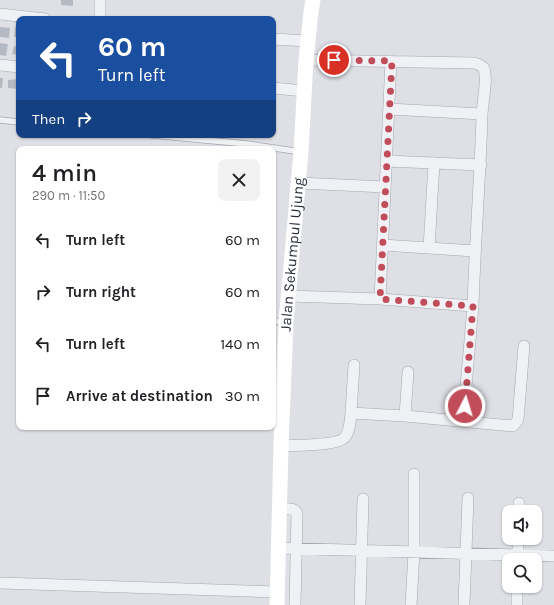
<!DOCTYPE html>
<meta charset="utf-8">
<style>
:root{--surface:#fff;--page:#f2f2f2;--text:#202124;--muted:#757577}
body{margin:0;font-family:Karla,sans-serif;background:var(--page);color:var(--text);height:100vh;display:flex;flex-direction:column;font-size:15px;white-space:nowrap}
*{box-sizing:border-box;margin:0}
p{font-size:13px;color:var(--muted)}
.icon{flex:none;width:22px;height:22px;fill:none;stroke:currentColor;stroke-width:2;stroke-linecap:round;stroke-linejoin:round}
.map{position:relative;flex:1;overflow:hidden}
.sheet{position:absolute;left:16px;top:146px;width:260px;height:284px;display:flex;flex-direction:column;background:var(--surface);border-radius:8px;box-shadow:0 1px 3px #0004}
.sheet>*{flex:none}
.guide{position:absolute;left:16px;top:16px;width:260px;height:122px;border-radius:8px;box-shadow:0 1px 3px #0004;background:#1a4fa0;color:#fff;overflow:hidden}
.fabs{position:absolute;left:502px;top:505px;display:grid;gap:8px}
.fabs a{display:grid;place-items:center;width:40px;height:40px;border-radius:8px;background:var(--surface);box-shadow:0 1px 3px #0004;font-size:20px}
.pin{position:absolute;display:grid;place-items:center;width:34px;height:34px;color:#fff;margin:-17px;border:2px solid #fff;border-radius:50%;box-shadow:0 1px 4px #0007}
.me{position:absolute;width:44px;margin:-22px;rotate:5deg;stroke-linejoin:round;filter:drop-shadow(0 0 3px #0008)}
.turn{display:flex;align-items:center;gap:14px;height:84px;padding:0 16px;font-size:18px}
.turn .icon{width:52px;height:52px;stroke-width:2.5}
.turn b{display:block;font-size:28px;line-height:34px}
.then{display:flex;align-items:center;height:38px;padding:0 16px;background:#0003;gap:8px;font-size:15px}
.round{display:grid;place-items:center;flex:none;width:42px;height:42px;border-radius:8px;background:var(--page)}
.headline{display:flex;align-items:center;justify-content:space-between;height:68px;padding:0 16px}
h1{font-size:24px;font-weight:600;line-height:30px}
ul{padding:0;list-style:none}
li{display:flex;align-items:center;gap:12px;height:52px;padding:0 16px}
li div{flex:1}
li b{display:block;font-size:15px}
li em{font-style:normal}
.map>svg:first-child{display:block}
</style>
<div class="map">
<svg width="554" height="605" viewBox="0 0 554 605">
<rect width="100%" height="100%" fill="#dee0e6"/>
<!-- building -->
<path fill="#b5bac2" d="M61 0H73V6L61 5Z
M0 27 10 28 9 38 0 37Z
M15 27 19 28V37H14Z
M0 43 8 44 6 56 0 55Z
M14 46 19 47V55L12 54Z
M0 78H3L2 88H0Z
M19 79V89L8 88V80Z"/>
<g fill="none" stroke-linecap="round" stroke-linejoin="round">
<defs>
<path id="lane" d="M0 120 19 122
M152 135 247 144 301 152
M273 321 286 322"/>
<path id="street" d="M0 14 45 19
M100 19V0
M273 39 308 41
M0 65 19 67
M273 88 304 91
M389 109 482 114
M386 161 481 165
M299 183 385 187
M382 245 475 251
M429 248 434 163
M289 296 380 299 473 306C475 243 480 180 482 117 482 101 488 83 484 68L478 64 474 63 306 60
M380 299 391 61
M351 413 354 365
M405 416 408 372
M463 421 473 306
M281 446C293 445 339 446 345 437 350 431 350 421 351 413L405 416 513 426 518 420 524 346
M279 509C286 509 295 507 297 514L295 605
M519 512V503
M278 548 554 556
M518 560V538
M0 583 277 592
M360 605 363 499
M411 605 414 552V474
M464 605 468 498
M517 605V586"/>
</defs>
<!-- lane casing -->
<use href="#lane" stroke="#a4a7af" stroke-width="7"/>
<!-- street casing -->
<use href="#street" stroke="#a4a7af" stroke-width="12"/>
<!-- lane -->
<use href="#lane" stroke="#f0f1f5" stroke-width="5.5"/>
<!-- street -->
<use href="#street" stroke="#f0f1f5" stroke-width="11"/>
<!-- secondary -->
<path stroke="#fff" stroke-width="15" id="s1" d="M277 605 281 446 286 322 301 152 306 60 311 12 313 0"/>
</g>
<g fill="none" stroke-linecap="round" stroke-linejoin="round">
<!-- route -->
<path stroke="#c14d5a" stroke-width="7" stroke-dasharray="0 12.6" d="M334 60 392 61 380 299 473 306 465 406"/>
</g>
<g text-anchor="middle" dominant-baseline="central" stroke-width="3" stroke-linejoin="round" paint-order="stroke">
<!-- street labels -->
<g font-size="15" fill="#282e3b" stroke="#edeff4">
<text stroke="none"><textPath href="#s1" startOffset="351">Jalan Sekumpul Ujung</textPath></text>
</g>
</g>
</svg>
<div class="fabs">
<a><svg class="icon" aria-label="sound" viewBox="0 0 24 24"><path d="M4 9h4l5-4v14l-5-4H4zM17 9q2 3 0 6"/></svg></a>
<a><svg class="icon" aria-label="search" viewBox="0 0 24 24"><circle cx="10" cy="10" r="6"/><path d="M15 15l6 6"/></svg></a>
</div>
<div class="pin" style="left:334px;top:60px;background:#d93025"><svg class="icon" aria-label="arrive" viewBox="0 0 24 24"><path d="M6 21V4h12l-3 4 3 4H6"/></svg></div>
<svg class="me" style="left:465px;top:406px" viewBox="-20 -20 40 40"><circle r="17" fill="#c14d5a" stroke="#fff" stroke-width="3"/><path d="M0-11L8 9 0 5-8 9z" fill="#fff"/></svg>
<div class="guide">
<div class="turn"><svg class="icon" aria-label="left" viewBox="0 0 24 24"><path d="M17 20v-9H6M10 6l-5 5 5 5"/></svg><div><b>60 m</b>Turn left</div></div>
<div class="then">Then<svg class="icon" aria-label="right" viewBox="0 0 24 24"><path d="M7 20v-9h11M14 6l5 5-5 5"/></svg></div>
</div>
<section class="sheet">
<div class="headline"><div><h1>4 min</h1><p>290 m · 11:50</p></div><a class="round"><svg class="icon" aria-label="close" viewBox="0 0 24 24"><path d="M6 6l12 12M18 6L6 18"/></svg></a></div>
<ul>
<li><svg class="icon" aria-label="left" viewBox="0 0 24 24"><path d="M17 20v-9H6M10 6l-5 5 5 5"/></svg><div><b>Turn left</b></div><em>60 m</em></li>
<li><svg class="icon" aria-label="right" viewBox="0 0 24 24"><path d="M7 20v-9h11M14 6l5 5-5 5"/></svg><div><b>Turn right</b></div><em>60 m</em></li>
<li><svg class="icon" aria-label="left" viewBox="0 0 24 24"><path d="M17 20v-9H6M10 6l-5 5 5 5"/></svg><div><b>Turn left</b></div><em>140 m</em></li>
<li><svg class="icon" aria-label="arrive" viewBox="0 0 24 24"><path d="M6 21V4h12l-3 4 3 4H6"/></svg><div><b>Arrive at destination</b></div><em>30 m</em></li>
</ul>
</section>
</div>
